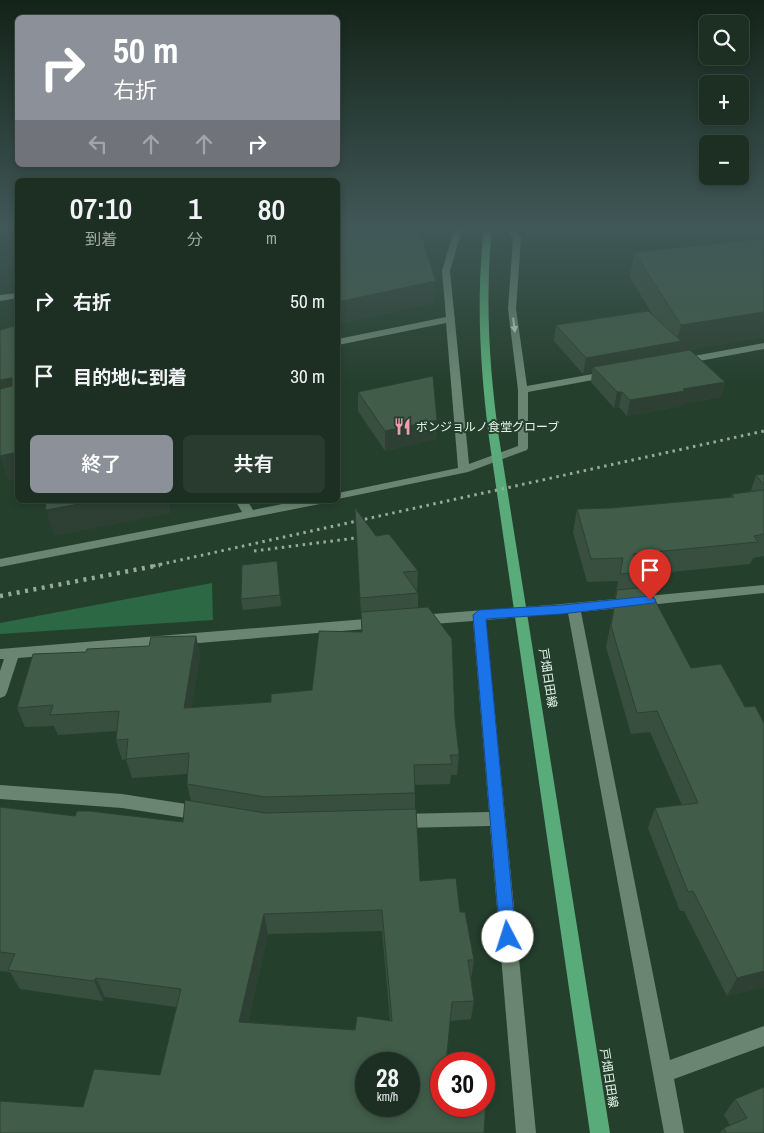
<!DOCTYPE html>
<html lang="ja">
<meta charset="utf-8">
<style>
:root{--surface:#1c2f22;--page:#293b2f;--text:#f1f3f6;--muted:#a0a9a5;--line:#3a4a40;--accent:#8c9099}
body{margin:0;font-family:"Archivo Narrow","Noto Sans JP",sans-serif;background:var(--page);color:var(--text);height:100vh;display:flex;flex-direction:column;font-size:19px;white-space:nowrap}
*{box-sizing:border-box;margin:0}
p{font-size:16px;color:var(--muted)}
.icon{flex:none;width:28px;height:28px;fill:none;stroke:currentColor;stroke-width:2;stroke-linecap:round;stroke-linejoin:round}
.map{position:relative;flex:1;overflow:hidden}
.side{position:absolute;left:15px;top:178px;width:325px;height:325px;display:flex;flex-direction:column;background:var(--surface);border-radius:8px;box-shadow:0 2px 8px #0003,0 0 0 1px var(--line)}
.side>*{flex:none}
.top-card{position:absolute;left:15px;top:15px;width:325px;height:152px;border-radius:8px;box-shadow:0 2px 8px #0003,0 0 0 1px var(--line);background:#8c9099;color:#fff;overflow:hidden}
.tools{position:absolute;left:699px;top:15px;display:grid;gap:10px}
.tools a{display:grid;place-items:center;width:50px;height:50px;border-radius:8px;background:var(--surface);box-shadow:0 2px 8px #0003,0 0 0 1px var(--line);font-size:25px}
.speed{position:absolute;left:355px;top:1052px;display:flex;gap:10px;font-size:25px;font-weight:700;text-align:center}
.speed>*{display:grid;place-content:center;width:65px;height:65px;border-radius:50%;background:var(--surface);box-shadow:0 2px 8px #0003,0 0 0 1px var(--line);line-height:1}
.speed small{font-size:12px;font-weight:400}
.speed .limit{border:8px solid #d22;background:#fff;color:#111}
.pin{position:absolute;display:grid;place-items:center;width:42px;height:42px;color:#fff;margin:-51px -21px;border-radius:50% 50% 50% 0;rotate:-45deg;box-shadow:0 0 5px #0007}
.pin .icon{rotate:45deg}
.me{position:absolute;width:55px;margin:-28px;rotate:355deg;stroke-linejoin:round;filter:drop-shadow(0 0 4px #0008)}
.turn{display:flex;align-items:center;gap:18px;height:105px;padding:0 15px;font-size:22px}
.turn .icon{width:65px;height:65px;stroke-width:2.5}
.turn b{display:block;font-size:35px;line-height:42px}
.lanes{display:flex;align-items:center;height:48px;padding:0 15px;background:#0003;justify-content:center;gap:25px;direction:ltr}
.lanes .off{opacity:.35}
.eta{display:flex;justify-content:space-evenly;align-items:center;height:85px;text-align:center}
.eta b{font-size:30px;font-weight:600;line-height:35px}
.cta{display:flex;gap:10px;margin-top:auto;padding:10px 15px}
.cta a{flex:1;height:58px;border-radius:8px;background:var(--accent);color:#fff;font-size:20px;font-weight:600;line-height:58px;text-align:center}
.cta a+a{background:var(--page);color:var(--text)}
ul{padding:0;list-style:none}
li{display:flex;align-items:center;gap:15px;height:75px;padding:0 15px}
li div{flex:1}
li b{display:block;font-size:19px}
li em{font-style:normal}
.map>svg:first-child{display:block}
</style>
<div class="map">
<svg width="764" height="1133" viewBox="0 0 764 1133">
<rect width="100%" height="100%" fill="#253f2d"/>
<!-- green -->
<path fill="#2b6843" d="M212 583 213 620 0 634V623Z"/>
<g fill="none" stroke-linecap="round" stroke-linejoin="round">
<!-- minor -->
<path fill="#6a8672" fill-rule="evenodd" d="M455 227H463L450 271 469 464 518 446V390L508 309 513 238 506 227H513L521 238 516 309 527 386 609 371 614 374 609 377 528 392V448L527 450 468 472 338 499V493L458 468 446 323 338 345V339L446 317 442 271Z
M18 293V298L0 301V295Z
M764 343V349L683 364 678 361 683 358Z
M235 500H247L253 510 302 500H326L320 504 0 567V559L242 512Z
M764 585V593L581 612 670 1060 764 1026V1046L674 1079 684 1133H664L568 613 486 620 536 1133H516L490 826 400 828 394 826 392 821 394 816 400 814 489 812 473 621 420 625 415 623 413 620 415 617 420 615 562 604Z
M378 618 383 620 385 623 383 626 378 628 18 658 7 692 5 696 0 698V671L4 659H0V649Z
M0 785 122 794 199 806 205 808 207 813 205 818 199 820 122 808 0 799Z"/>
<!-- major -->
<path fill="#59ab79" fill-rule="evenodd" d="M484 227H492C485 300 489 366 499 438L610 1133H590L489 438C480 366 476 300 484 227Z"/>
<!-- rail-far1 -->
<path stroke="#97ab9d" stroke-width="3" stroke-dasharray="2.5 4.5" stroke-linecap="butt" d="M254 551 356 538
M153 566 764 431"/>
<!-- rail -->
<path stroke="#97ab9d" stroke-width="4.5" stroke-dasharray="3 5.5" stroke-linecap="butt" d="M0 596 160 565"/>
</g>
<!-- wall -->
<path fill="#384f3f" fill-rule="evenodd" d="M592 227H618L595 232Z
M764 239V337L679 352 725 382 721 397 682 404 681 406 627 416 619 407 614 408 591 382 592 372 583 374 554 341 556 325 652 314 630 277 634 252Z
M358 392 437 420 436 439 385 451 358 411Z
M764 474V556L753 558 750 564 642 575 639 588 764 987 727 996 684 911H680L648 828 655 808 682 805 650 732 631 734 606 647 616 597H615L618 581 587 582 573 532 577 509 611 508 730 498 732 494 751 491 756 475Z
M355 508 376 536 418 571 417 592 418 593V608L455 719 459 755 457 775H451L450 784 415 785V809L420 881 460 912 474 960 471 980 474 1001 471 1019 450 1021 83 1107 160 1075 176 1007 105 997 103 1001 20 989 10 972 0 971V807L75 816 183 822 191 801 187 784V774L132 778 126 759 122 760 116 740 117 731 58 735 54 726 25 727 17 708 86 652 149 646 196 636 200 655 191 708 271 702 312 690 362 632ZM382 931 390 1021 355 1030 248 1022 268 934Z
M277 561 281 606 243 610 241 599Z
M735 1099 764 1133H720L724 1128 730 1125 724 1115Z"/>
<!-- shaded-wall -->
<path fill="#2e4033" d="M596 227H618L595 232Z
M436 281 435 303 338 325V302Z
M764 312V337L593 367 592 372 583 374 586 358 677 341 681 325Z
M12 378 18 396 0 406V380Z
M725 382 721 397 682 404 681 406 627 416 630 400 683 389Z
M617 392H622L619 407 614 408Z
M437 420 436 439 385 451V431Z
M18 452V479L8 481 0 456Z
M101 500H168L171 513 54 536 46 510Z
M196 636 200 655 188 728 184 708Z
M264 914 268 934 244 1040 239 1022Z
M764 971V987L727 996 737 978Z
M96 978 105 997 103 1001 94 981Z"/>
<!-- building -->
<path fill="#415c49" stroke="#2e4033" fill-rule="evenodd" d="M338 227H407L422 238 436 281 338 302Z
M764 239V312L681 325 634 252Z
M648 311 681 341 586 358 556 325Z
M15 326 18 332V452L0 456V389L12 386V378L0 380V330Z
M690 350 725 382 683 389 685 391 630 400 622 392H617L593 367Z
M433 376 437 420 385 431 358 392Z
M764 474V485L756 475Z
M764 490V534L754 536 758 542 633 554 642 572 620 574 623 558 591 559 577 509 611 508 734 497 732 494Z
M45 500H101L46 510Z
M355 508 376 536 389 534 418 571 403 572 418 593 360 598Z
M277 561 280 595 241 599 242 565Z
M648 587 691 668 721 664 745 707 755 706 764 723V971L737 978 693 891 688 892 655 808 698 803 657 711 637 713 611 626 617 590Z
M428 607 452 639 455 719 459 755H450L452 764 414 765 415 793 265 797 187 784 189 753 126 759 128 739 116 740 119 711 50 715 53 705 17 708 33 654 86 652 87 649 149 646 151 637 196 636 184 708 271 702V694L312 690 319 631 362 632 361 612Z
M185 800 265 813 416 809 420 881 456 878 460 912H465L474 960H468L474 1001 452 1002 446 1064H441V1106H484V1081L487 1082 484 1133H0V1101L83 1107 94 1069 160 1075 181 989 96 978 94 981 8 970 15 954 0 952V807L75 816 77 811H89L183 822ZM382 910 392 1021 357 1016 355 1030 239 1022 264 914ZM366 1064H409V1106H366Z
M764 1087V1133H726L724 1128 747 1118 735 1099Z"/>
<!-- one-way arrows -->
<defs><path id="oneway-solid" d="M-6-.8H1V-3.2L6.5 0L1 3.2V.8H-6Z" transform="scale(1.25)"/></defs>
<use fill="#c7d9cc" href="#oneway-solid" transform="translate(514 325) rotate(83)"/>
<!-- sky -->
<linearGradient id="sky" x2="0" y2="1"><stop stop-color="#142319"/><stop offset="0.59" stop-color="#405857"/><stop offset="1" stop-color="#405857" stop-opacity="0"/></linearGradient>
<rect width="764" height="385" fill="url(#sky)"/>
<!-- route -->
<path fill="#1a73e8" stroke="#114b97" d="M650 596 656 600 654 603 562 614 486 619 516 937 514 942 508 945 502 942 500 937 473 615 479 610 562 605Z"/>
<!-- icons -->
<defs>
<symbol id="restaurant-bare" viewBox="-9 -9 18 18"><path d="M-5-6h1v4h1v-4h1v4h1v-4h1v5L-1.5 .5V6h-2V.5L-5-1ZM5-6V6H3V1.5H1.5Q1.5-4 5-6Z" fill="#f29aaf" stroke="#253f2d" stroke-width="2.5" paint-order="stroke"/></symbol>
</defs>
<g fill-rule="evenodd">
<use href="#restaurant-bare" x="390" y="414" width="25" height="25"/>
</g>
<g text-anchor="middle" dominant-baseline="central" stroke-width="4" stroke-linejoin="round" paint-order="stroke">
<!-- poi labels -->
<g font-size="12" fill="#e6f5ea" stroke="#253f2d" text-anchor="start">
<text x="416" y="427">ボンジョルノ食堂グローブ</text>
</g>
<!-- street labels -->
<g font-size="12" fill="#e6f5ea" stroke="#253f2d">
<text transform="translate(548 678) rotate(81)">戸畑日田線</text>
<text transform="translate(609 1078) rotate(81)">戸畑日田線</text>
</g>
</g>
</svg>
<div class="tools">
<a><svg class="icon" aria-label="search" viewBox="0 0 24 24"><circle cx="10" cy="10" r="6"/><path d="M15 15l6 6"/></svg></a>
<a>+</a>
<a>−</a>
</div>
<div class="speed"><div>28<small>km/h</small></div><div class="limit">30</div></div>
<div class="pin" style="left:650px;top:600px;background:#d93025"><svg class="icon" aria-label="arrive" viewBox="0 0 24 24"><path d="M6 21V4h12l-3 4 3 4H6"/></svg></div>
<svg class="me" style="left:508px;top:937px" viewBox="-20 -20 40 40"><circle r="19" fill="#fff"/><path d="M0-13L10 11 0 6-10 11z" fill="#1a73e8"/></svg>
<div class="top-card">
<div class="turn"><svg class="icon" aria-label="right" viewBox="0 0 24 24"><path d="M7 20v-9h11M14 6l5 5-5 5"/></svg><div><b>50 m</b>右折</div></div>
<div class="lanes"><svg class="icon off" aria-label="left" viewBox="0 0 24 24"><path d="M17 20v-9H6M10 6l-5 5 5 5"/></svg><svg class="icon off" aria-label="ahead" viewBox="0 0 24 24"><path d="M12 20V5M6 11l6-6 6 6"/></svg><svg class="icon off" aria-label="ahead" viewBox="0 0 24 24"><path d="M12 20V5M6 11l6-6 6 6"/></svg><svg class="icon" aria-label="right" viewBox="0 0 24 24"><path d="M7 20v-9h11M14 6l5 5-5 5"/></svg></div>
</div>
<section class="side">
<div class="eta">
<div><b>07:10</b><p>到着</p></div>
<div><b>1</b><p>分</p></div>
<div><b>80</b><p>m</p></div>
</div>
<ul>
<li><svg class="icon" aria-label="right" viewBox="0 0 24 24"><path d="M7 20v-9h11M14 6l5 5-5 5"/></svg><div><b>右折</b></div><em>50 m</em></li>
<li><svg class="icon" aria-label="arrive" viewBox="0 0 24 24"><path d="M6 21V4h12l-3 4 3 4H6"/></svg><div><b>目的地に到着</b></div><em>30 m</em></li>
</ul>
<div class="cta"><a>終了</a><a>共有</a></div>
</section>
</div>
